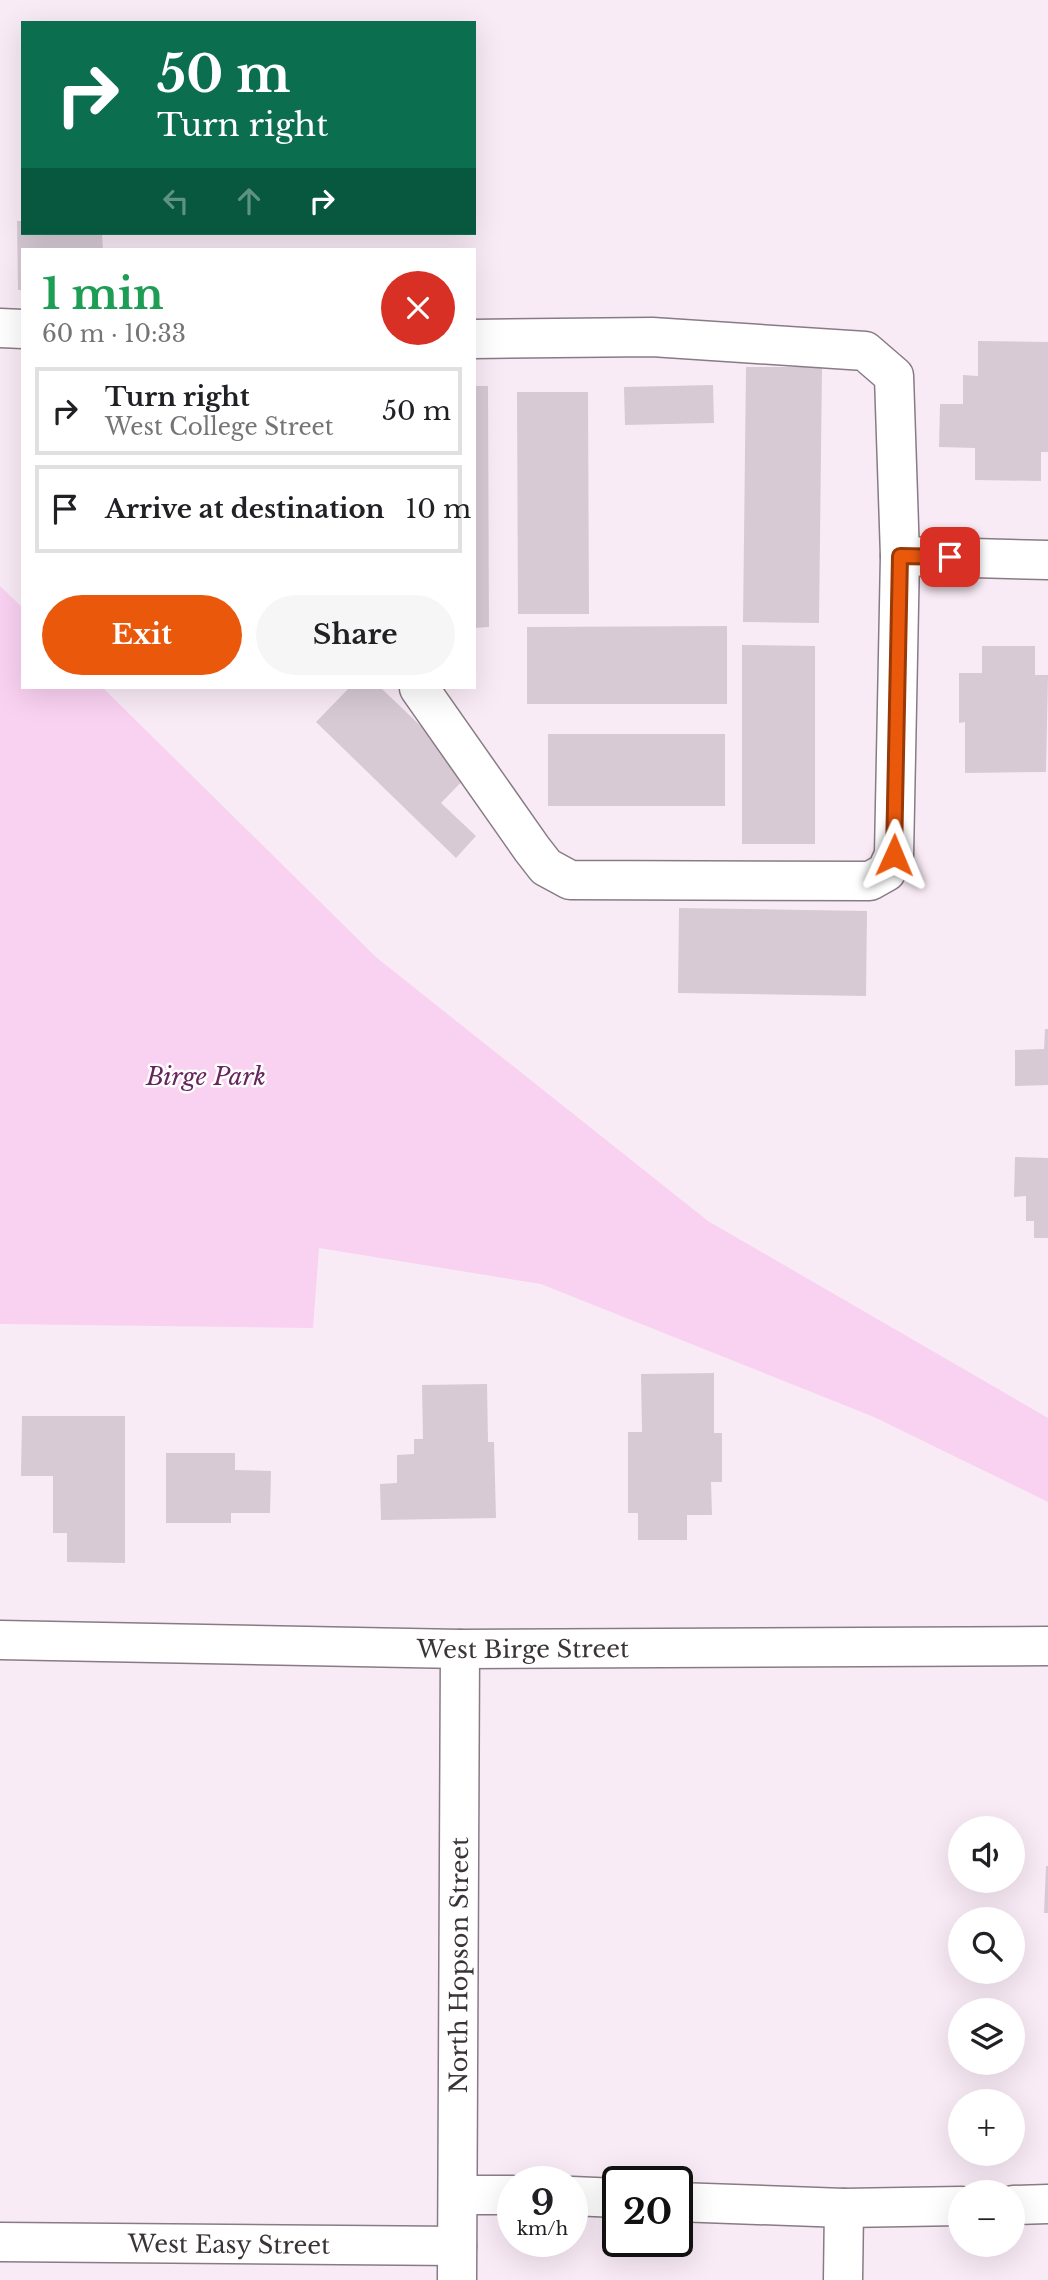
<!DOCTYPE html>
<meta charset="utf-8">
<style>
:root{--surface:#fff;--page:#f6f6f6;--text:#202124;--muted:#757577;--line:#e0e0e0;--accent:#ea580c}
body{margin:0;font-family:"Libre Baskerville",serif;background:var(--page);color:var(--text);height:100vh;display:flex;flex-direction:column;font-size:26px;white-space:nowrap}
*{box-sizing:border-box;margin:0}
p{font-size:23px;color:var(--muted)}
.icon{flex:none;width:38px;height:38px;fill:none;stroke:currentColor;stroke-width:2;stroke-linecap:round;stroke-linejoin:round}
.map{position:relative;flex:1;overflow:hidden}
.sheet{position:absolute;left:21px;top:248px;width:455px;height:441px;display:flex;flex-direction:column;background:var(--surface);border-radius:0px;box-shadow:0 7px 28px #0002}
.sheet>*{flex:none}
.guide{position:absolute;left:21px;top:21px;width:455px;height:214px;border-radius:0px;box-shadow:0 7px 28px #0002;background:#0b6e4f;color:#fff;overflow:hidden}
.tools{position:absolute;left:948px;top:1816px;display:grid;gap:14px}
.tools a{display:grid;place-items:center;width:77px;height:77px;border-radius:50%;background:var(--surface);box-shadow:0 7px 28px #0002;font-size:35px}
.speed{position:absolute;left:497px;top:2166px;display:flex;gap:14px;font-size:35px;font-weight:700;text-align:center}
.speed>*{display:grid;place-content:center;width:91px;height:91px;border-radius:50%;background:var(--surface);box-shadow:0 7px 28px #0002;line-height:1}
.speed small{font-size:18px;font-weight:400}
.speed .limit{border:4px solid #111;border-radius:10px;background:#fff;color:#111}
.pin{position:absolute;display:grid;place-items:center;width:60px;height:60px;color:#fff;margin:-30px;border-radius:14px;box-shadow:0 4px 10px #0006}
.me{position:absolute;width:77px;margin:-38px;rotate:1deg;stroke-linejoin:round;filter:drop-shadow(0 0 5px #0008)}
.turn{display:flex;align-items:center;gap:24px;height:147px;padding:0 21px;font-size:32px}
.turn .icon{width:91px;height:91px;stroke-width:2.5}
.turn b{display:block;font-size:49px;line-height:60px}
.lanes{display:flex;align-items:center;height:66px;padding:0 21px;background:#0003;justify-content:center;gap:35px;direction:ltr}
.lanes .off{opacity:.35}
.round{display:grid;place-items:center;flex:none;width:74px;height:74px;border-radius:37px;background:var(--page)}
.summary{display:flex;align-items:center;justify-content:space-between;height:119px;padding:0 21px}
h1{font-size:42px;font-weight:700;line-height:52px;color:#1e9e55}
.cta{display:flex;gap:14px;margin-top:auto;padding:14px 21px}
.cta a{flex:1;height:80px;border-radius:42px;background:var(--accent);color:#fff;font-size:28px;font-weight:700;line-height:80px;text-align:center}
.cta a+a{background:var(--page);color:var(--text)}
ul{padding:0;list-style:none}
li{display:flex;align-items:center;gap:21px;height:88px;margin:0 14px 10px;padding:0 7px;border:4px solid var(--line);border-radius:0px}
li div{flex:1}
li b{display:block;font-size:26px}
li em{font-style:normal}
.map>svg:first-child{display:block}
</style>
<div class="map">
<svg width="1048" height="2280" viewBox="0 0 1048 2280">
<rect width="100%" height="100%" fill="#f9ebf6"/>
<!-- green -->
<path fill="#f9d1f1" d="M0 586 23 608V688H103L377 958 708 1221 1048 1418V1502L874 1417 541 1284 319 1248 313 1328 0 1324Z"/>
<!-- building -->
<path fill="#d7cad5" d="M17 221H23V233L102 234 103 250H23V290H18Z
M978 341 1048 342V452H1041V481L975 480V448L939 447 940 404H963V375L978 376Z
M746 367H822L819 623 743 622Z
M713 385 714 423 625 425 624 387Z
M474 386H488L489 627 474 628Z
M517 392H588L589 614H518Z
M727 626V704H527V627Z
M742 645 815 646V844H742Z
M982 646H1035V675H1048L1046 772 965 773V722L959 723V673H982Z
M349 688H381L470 773 441 803 476 836 456 858 316 722Z
M548 734H725V806H548Z
M679 908 867 911 866 996 678 993Z
M1045 1029H1048V1085L1015 1086V1050L1044 1049Z
M1015 1157 1048 1158V1238H1034V1221H1026V1196L1014 1197Z
M714 1373V1433H722V1482H711L712 1515H687V1540H638V1513H628V1432H642L641 1374Z
M487 1384 488 1442H494L496 1518 381 1520 380 1484 397 1483V1455L414 1454V1439H423L422 1385Z
M22 1416H125V1563L67 1562V1533H53V1476H21Z
M166 1453H235V1470L271 1471 270 1513H231V1523H166Z
M1046 1866H1048V1913H1044Z"/>
<g fill="none" stroke-linecap="round" stroke-linejoin="round">
<defs>
<g id="minor">
<path d="M0 328 23 329"/>
<path d="M900 556 1048 560"/>
<path d="M419 688 532 849 546 867 570 880 870 881 886 872 894 855 900 556 894 376 865 351 652 337 474 339"/>
<path id="s1" d="M0 1640 460 1649 1048 1646"/>
<path d="M458 2195H513"/>
<path d="M572 2196 618 2198"/>
<path d="M677 2202 844 2208 961 2206"/>
<path d="M1013 2205 1048 2204"/>
<path id="s2" d="M0 2242 457 2246"/>
<path id="s3" d="M457 2280 460 1649"/>
<path d="M843 2280 844 2208"/>
</g>
</defs>
<!-- minor casing -->
<use href="#minor" stroke="#887b85" stroke-width="41"/>
<!-- minor -->
<use href="#minor" stroke="#fff" stroke-width="38"/>
</g>
<g fill="none" stroke-linecap="round" stroke-linejoin="round">
<defs>
<path id="route" d="M894 855 900 556 950 557"/>
</defs>
<!-- route casing -->
<use href="#route" stroke="#983908" stroke-width="18"/>
<!-- route -->
<use href="#route" stroke="#ea580c" stroke-width="12"/>
</g>
<g text-anchor="middle" dominant-baseline="central" stroke-width="5" stroke-linejoin="round" paint-order="stroke">
<!-- park labels -->
<g font-size="24" font-style="italic" fill="#64275c" stroke="#fffcfe">
<text x="206" y="1076">Birge Park</text>
</g>
<!-- street labels -->
<g font-size="24" fill="#3a3439" stroke="#fffcfe">
<text stroke="none"><textPath href="#s1" startOffset="523">West Birge Street</textPath></text>
<text stroke="none"><textPath href="#s3" startOffset="315">North Hopson Street</textPath></text>
<text stroke="none"><textPath href="#s2" startOffset="229">West Easy Street</textPath></text>
</g>
</g>
</svg>
<div class="tools">
<a><svg class="icon" aria-label="sound" viewBox="0 0 24 24"><path d="M4 9h4l5-4v14l-5-4H4zM17 9q2 3 0 6"/></svg></a>
<a><svg class="icon" aria-label="search" viewBox="0 0 24 24"><circle cx="10" cy="10" r="6"/><path d="M15 15l6 6"/></svg></a>
<a><svg class="icon" aria-label="layers" viewBox="0 0 24 24"><path d="M12 4l9 5-9 5-9-5zM3 14l9 5 9-5"/></svg></a>
<a>+</a>
<a>−</a>
</div>
<div class="speed"><div>9<small>km/h</small></div><div class="limit">20</div></div>
<div class="pin" style="left:950px;top:557px;background:#d93025"><svg class="icon" aria-label="arrive" viewBox="0 0 24 24"><path d="M6 21V4h12l-3 4 3 4H6"/></svg></div>
<svg class="me" style="left:894px;top:855px" viewBox="-20 -20 40 40"><path d="M0-17L14 15 0 8-14 15z" fill="#ea580c" stroke="#fff" stroke-width="4"/></svg>
<div class="guide">
<div class="turn"><svg class="icon" aria-label="right" viewBox="0 0 24 24"><path d="M7 20v-9h11M14 6l5 5-5 5"/></svg><div><b>50 m</b>Turn right</div></div>
<div class="lanes"><svg class="icon off" aria-label="left" viewBox="0 0 24 24"><path d="M17 20v-9H6M10 6l-5 5 5 5"/></svg><svg class="icon off" aria-label="ahead" viewBox="0 0 24 24"><path d="M12 20V5M6 11l6-6 6 6"/></svg><svg class="icon" aria-label="right" viewBox="0 0 24 24"><path d="M7 20v-9h11M14 6l5 5-5 5"/></svg></div>
</div>
<section class="sheet">
<div class="summary"><div><h1>1 min</h1><p>60 m · 10:33</p></div><a class="round" style="background:#d93025;color:#fff"><svg class="icon" aria-label="close" viewBox="0 0 24 24"><path d="M6 6l12 12M18 6L6 18"/></svg></a></div>
<ul>
<li><svg class="icon" aria-label="right" viewBox="0 0 24 24"><path d="M7 20v-9h11M14 6l5 5-5 5"/></svg><div><b>Turn right</b><p>West College Street</p></div><em>50 m</em></li>
<li><svg class="icon" aria-label="arrive" viewBox="0 0 24 24"><path d="M6 21V4h12l-3 4 3 4H6"/></svg><div><b>Arrive at destination</b></div><em>10 m</em></li>
</ul>
<div class="cta"><a>Exit</a><a>Share</a></div>
</section>
</div>
